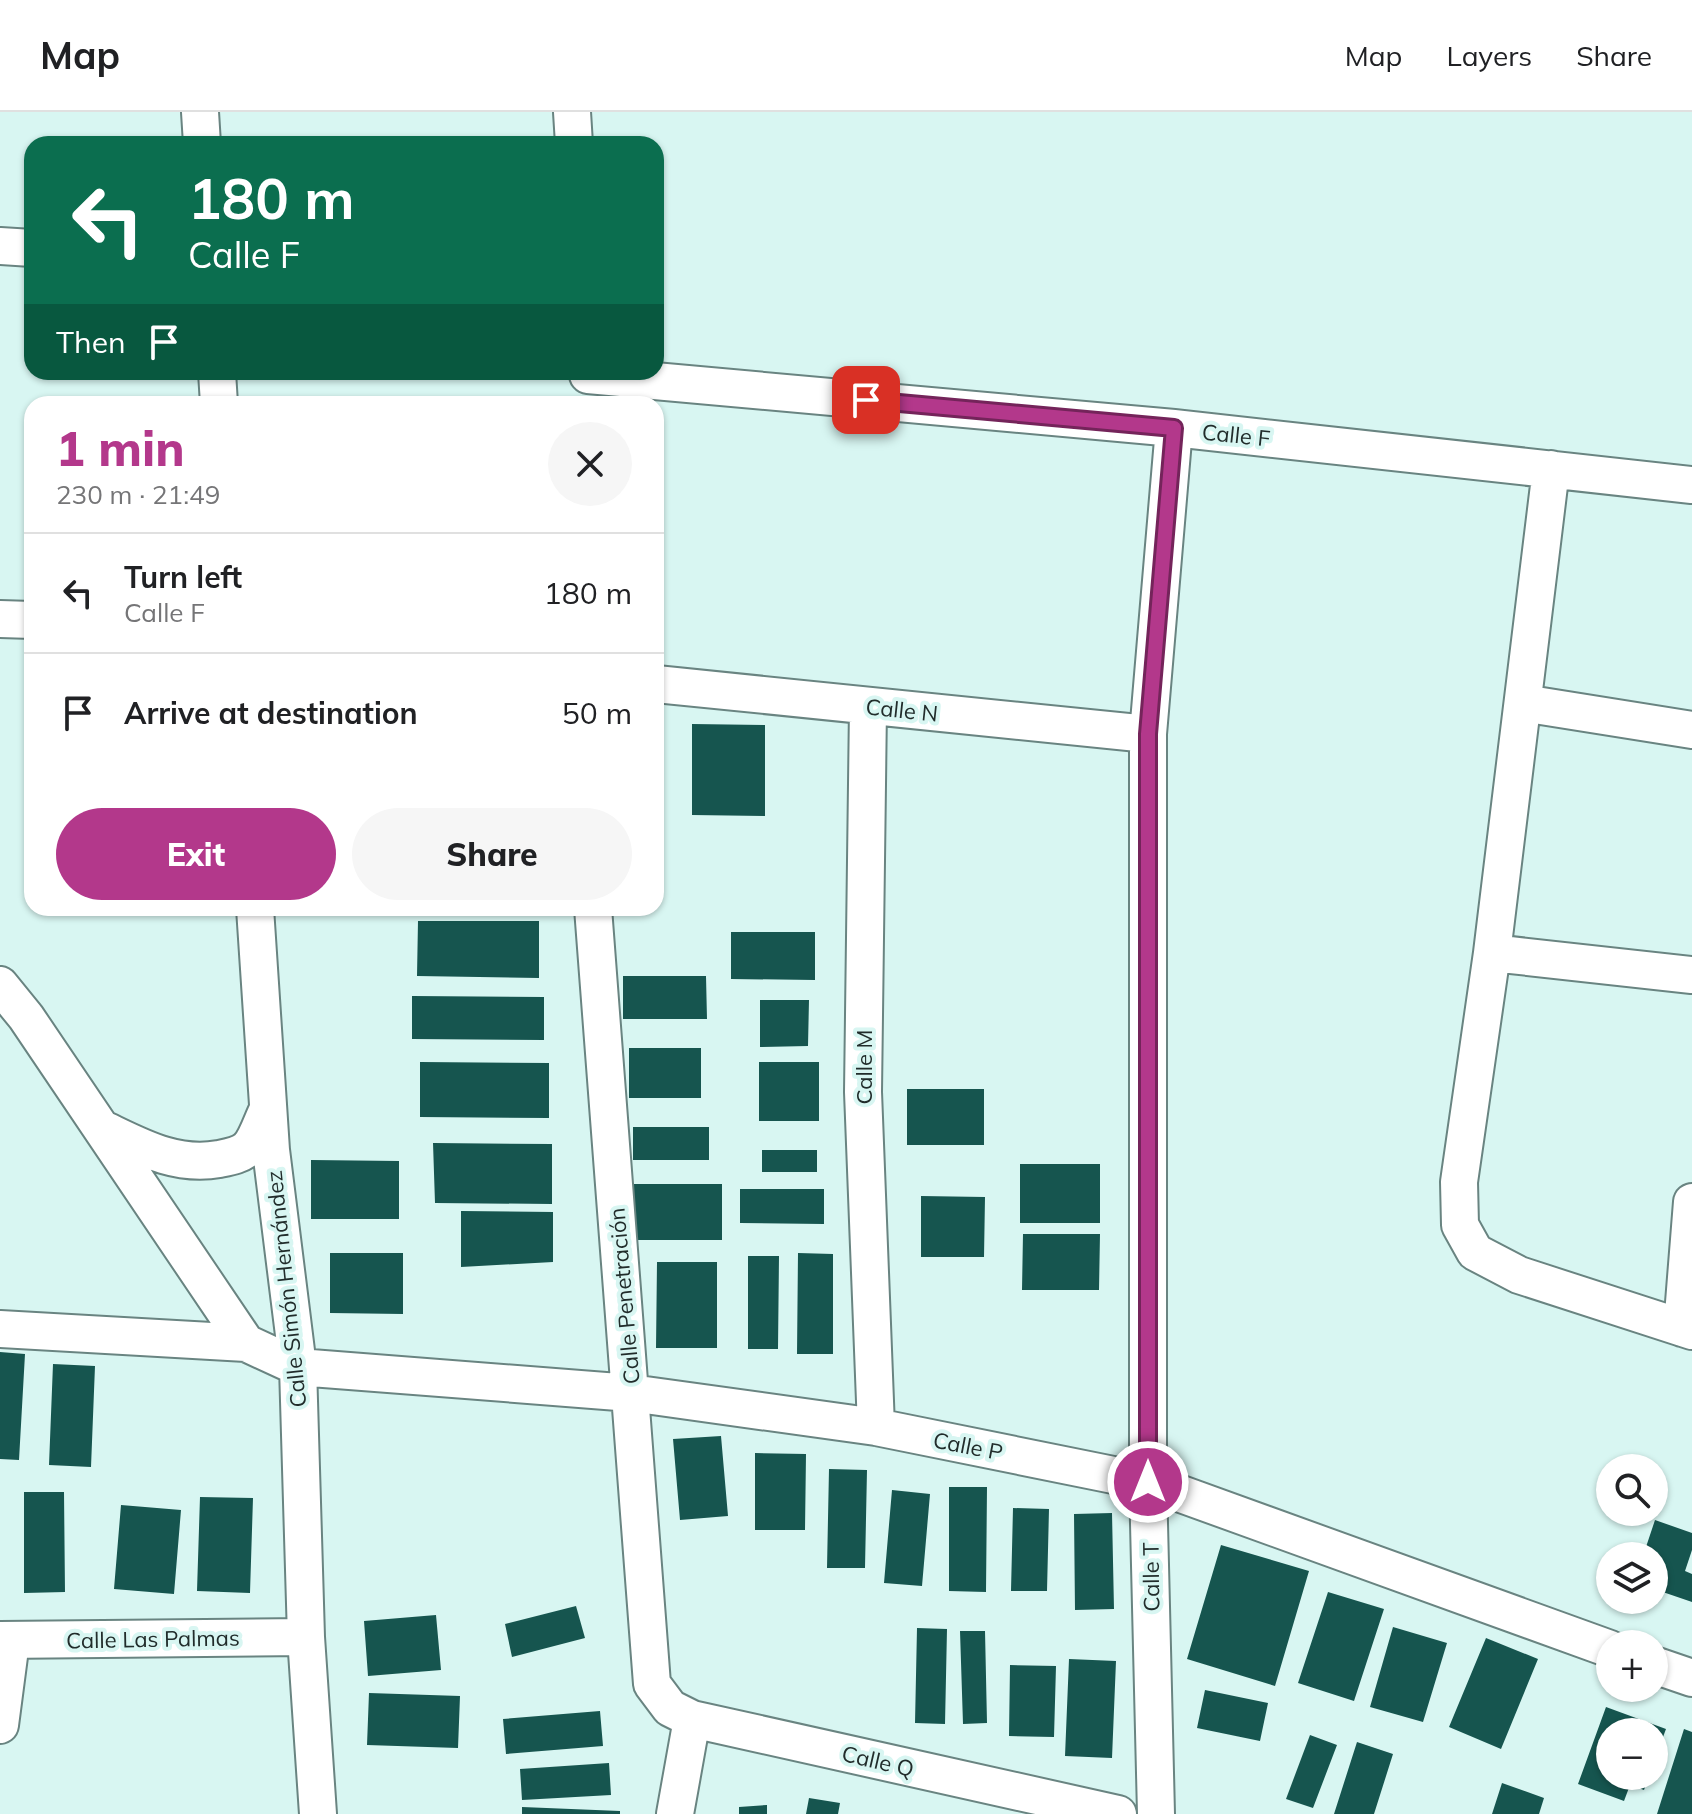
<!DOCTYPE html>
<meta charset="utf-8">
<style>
:root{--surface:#fff;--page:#f6f6f6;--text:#202124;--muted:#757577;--line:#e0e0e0;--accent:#b3388b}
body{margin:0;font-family:Mulish,sans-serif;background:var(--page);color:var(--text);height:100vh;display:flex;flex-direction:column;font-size:30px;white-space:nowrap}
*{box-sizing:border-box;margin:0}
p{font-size:26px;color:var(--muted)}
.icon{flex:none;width:44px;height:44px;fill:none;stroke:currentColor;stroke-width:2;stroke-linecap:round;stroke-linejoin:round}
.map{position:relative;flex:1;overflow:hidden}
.sheet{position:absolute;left:24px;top:284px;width:640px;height:520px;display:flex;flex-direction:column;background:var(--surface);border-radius:24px;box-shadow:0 2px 6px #0004}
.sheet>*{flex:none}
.top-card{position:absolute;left:24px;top:24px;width:640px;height:244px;border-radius:24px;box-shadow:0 2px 6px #0004;background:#0b6e4f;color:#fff;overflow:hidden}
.tools{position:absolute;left:1596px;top:1342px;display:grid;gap:16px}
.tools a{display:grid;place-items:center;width:72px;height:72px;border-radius:50%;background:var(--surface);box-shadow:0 2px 6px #0004;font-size:40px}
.pin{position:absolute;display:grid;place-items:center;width:68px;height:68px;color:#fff;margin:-34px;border-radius:16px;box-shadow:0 4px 12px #0006}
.me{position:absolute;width:88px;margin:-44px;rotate:0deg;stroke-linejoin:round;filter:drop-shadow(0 0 6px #0008)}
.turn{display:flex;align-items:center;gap:28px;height:168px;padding:0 32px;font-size:36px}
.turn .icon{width:104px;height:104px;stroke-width:2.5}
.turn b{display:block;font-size:56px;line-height:68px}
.then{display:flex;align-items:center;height:76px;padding:0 32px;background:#0003;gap:16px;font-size:30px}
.round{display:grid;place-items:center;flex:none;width:84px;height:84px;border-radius:42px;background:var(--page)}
.overview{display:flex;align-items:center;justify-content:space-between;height:136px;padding:0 32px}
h1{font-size:48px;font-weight:800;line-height:60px;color:var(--accent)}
.action{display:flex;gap:16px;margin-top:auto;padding:16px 32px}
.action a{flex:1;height:92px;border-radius:48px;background:var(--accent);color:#fff;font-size:32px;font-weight:800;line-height:92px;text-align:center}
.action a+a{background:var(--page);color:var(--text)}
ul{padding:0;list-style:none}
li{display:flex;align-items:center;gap:24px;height:120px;padding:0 32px;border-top:2px solid var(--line)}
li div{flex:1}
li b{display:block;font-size:30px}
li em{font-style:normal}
header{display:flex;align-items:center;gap:48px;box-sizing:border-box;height:112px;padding:0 40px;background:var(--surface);border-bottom:2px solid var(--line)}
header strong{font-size:38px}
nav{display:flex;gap:44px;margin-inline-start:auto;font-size:28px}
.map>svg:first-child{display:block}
</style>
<header>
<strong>Map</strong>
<nav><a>Map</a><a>Layers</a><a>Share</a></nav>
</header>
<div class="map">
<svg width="1692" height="1702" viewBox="0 0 1692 1702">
<rect width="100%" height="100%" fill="#d8f6f2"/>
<!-- building -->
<path fill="#16554f" d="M692 612 765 613V704L692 703Z
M418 809H539V866L417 864Z
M731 820H815V868L731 867Z
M623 864H706L707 907H623Z
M412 884 544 885V928L412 927Z
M760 888H809L808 934 760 935Z
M629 936H701V986H629Z
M420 950 549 951V1006L420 1005Z
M759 950H819V1009H759Z
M907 977H984V1033H907Z
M633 1015H709V1048H633Z
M433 1031 552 1032V1092L435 1091Z
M762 1038H817V1060H762Z
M311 1048 399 1049V1107H311Z
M1020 1052H1100V1111H1020Z
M631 1072H722V1128H631Z
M740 1077H824V1112L740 1111Z
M921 1084 985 1085 984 1145H921Z
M461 1099 553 1100V1150L461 1155Z
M1023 1122H1100L1099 1178H1022Z
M330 1141H403V1202L330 1201Z
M798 1141 833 1142V1242H797Z
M748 1144H779L778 1237H748Z
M657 1150H717V1236H656Z
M0 1240 25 1242 19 1348 0 1347Z
M53 1252 95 1254 91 1355 49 1353Z
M721 1324 728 1404 680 1408 673 1327Z
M755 1341 806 1342 805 1418H755Z
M829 1357 867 1358 865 1456H827Z
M949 1375H987L986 1480 949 1479Z
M892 1378 930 1382 922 1474 884 1471Z
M24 1380H64L65 1480 24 1481Z
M200 1385 253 1386 250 1481 197 1479Z
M121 1393 181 1398 174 1482 114 1477Z
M1013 1396 1049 1397 1047 1479H1011Z
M1112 1401 1114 1497 1075 1498 1074 1402Z
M1655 1408 1692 1421V1438L1685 1459 1692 1462V1490L1654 1477V1444H1643Z
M1221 1433 1309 1459 1275 1574 1187 1547Z
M1328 1480 1384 1497 1354 1589 1298 1571Z
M576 1494 585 1526 512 1545 505 1512Z
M436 1503 441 1558 368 1564 364 1509Z
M1393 1515 1447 1531 1423 1610 1370 1595Z
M917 1516 947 1517 945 1612 915 1611Z
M960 1519H985L987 1611 963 1612Z
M1486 1526 1538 1547 1501 1637 1449 1615Z
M1069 1547 1116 1549 1112 1646 1065 1644Z
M1010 1553 1056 1554 1054 1625 1009 1624Z
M1205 1578 1268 1591 1260 1629 1197 1616Z
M369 1581 460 1584 458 1636 367 1633Z
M1606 1595 1666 1617 1654 1649V1620H1610V1664H1649L1644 1678 1630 1673 1624 1689 1578 1672Z
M600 1599 603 1634 506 1642 503 1607Z
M1684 1617 1692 1620V1702H1657Z
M1310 1623 1337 1633 1313 1696 1286 1687Z
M1357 1630 1393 1642 1374 1702H1334Z
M609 1651 611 1683 522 1688 520 1657Z
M1502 1671 1544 1686 1539 1702H1492Z
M809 1686 840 1691 838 1702H806Z
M767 1693V1702H739V1695Z
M522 1695 620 1699V1702H522Z"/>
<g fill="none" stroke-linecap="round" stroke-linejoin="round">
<defs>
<path id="minor" d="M200 0 202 32
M572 0 574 32
M0 134 32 136
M217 260 219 292
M588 263 1174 316 1692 373
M1551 357 1492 841 1459 1070 1460 1113 1475 1140 1519 1163 1692 1219
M0 507 32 508
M656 572 1148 622
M1523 591 1692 618
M868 595 863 980 876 1315
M255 796 271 1038 298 1255 306 1525 318 1702
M593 796 652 1572 670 1596 692 1607 1118 1702
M1492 841 1692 863
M0 873 26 905 246 1231
M101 1016C139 1034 175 1055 219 1047 229 1045 241 1043 248 1036 257 1027 262 1008 268 997
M1682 1216 1692 1090
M0 1217 246 1231 298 1255 631 1281 876 1315 1148 1370 1610 1537
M0 1528 306 1525
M1654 1553 1692 1566
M0 1613 11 1529
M675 1702 692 1607
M1156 1702 1148 1370V622L1174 316"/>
</defs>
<!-- minor casing -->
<use href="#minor" stroke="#698481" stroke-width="40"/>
<!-- minor -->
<use href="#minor" stroke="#fff" stroke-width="36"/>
</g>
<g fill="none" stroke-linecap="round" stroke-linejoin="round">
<defs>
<path id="route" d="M866 288 1174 316 1148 622V1370"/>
</defs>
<!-- route casing -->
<use href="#route" stroke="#74245a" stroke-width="20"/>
<!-- route -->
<use href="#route" stroke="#b3388b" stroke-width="14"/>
</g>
<g text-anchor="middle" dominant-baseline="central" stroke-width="8" stroke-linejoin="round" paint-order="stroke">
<!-- street labels -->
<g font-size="22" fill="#212c2b" stroke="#d8f6f2">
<text transform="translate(1236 323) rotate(6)">Calle F</text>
<text transform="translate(902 598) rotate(6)">Calle N</text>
<text transform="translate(864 955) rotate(-90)">Calle M</text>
<text transform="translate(286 1177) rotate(-96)">Calle Simón Hernández</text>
<text transform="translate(624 1184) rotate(-95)">Calle Penetración</text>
<text transform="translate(968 1334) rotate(11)">Calle P</text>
<text transform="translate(1151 1465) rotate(-91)">Calle T</text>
<text transform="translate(153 1527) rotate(-1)">Calle Las Palmas</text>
<text transform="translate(878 1649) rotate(13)">Calle Q</text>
</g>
</g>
</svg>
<div class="tools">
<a><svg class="icon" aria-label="search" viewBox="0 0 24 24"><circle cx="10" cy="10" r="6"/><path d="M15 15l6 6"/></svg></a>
<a><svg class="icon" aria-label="layers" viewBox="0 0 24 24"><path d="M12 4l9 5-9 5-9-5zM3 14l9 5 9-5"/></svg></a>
<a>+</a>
<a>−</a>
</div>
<div class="pin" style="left:866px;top:288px;background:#d93025"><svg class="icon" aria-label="arrive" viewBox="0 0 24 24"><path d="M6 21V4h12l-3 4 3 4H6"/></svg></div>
<svg class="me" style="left:1148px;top:1370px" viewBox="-20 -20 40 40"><circle r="17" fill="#b3388b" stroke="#fff" stroke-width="3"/><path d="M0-11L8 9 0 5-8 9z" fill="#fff"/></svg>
<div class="top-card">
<div class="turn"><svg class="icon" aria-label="left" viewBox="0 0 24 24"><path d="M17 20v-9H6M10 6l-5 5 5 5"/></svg><div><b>180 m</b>Calle F</div></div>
<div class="then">Then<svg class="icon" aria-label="arrive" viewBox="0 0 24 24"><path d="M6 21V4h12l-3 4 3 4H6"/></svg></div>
</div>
<section class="sheet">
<div class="overview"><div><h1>1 min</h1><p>230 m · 21:49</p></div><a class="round"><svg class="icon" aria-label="close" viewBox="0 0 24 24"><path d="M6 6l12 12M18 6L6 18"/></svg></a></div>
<ul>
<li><svg class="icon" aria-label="left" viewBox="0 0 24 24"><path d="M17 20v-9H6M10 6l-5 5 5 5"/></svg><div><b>Turn left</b><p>Calle F</p></div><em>180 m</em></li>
<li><svg class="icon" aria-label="arrive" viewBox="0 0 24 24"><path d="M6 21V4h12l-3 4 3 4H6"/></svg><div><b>Arrive at destination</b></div><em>50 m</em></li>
</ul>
<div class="action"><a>Exit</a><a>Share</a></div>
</section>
</div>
